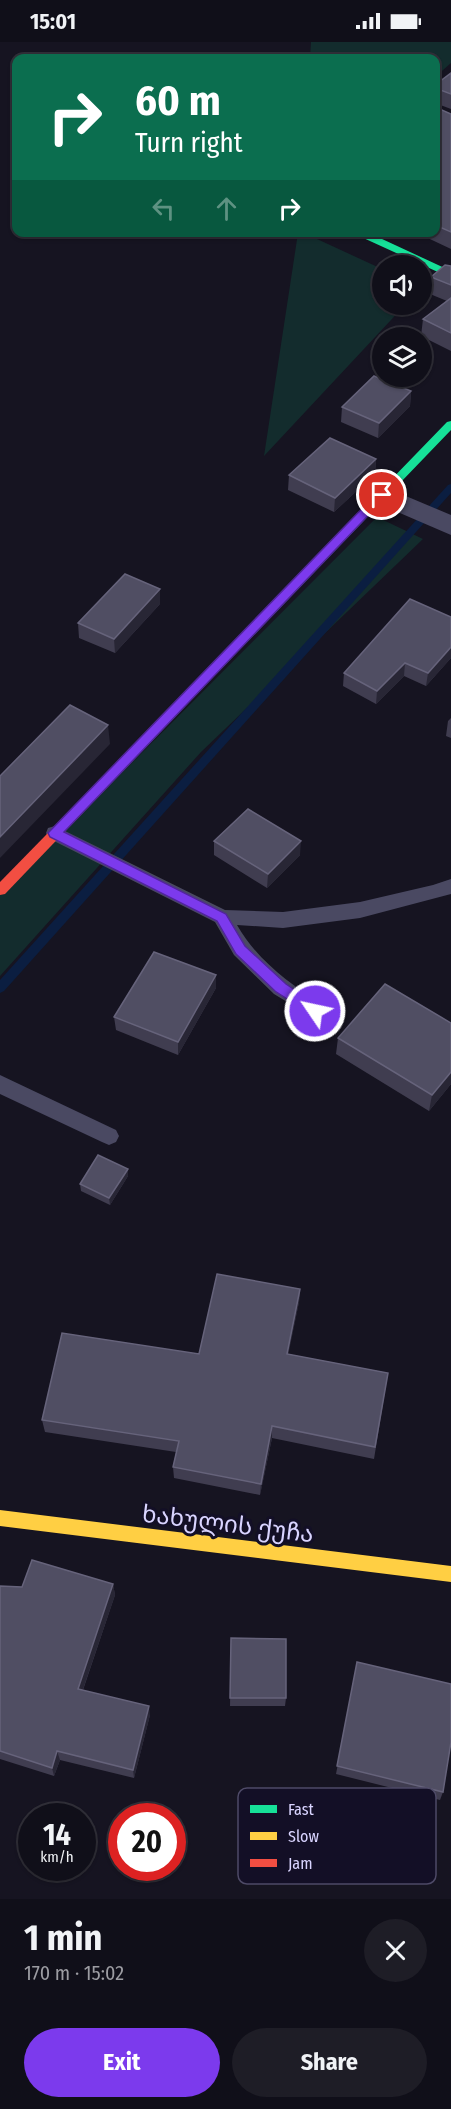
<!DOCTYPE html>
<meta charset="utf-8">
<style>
:root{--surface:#100f19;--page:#1e1d26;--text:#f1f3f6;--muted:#9c9ca2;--line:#302f38;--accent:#7c3aed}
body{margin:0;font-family:"Fira Sans Condensed","Noto Sans Georgian",sans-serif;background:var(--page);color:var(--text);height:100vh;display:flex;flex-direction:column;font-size:22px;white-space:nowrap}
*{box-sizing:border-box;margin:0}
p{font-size:20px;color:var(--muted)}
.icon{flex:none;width:33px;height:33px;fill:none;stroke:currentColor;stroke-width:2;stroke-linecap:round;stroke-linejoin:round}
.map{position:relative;height:1857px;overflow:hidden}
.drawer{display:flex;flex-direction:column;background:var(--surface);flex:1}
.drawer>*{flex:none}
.banner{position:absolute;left:12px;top:12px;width:428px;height:183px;border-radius:12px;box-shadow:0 2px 4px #0004,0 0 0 2px var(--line);background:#0b6e4f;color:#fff;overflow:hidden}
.fabs{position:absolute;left:372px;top:213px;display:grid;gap:12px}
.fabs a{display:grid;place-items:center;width:60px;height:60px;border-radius:50%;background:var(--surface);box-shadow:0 2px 4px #0004,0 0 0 2px var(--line);font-size:30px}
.speed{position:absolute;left:18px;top:1761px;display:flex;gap:12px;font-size:30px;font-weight:700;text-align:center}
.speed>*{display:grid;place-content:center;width:78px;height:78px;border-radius:50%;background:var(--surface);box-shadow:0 2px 4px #0004,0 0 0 2px var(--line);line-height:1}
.speed small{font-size:15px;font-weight:400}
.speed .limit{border:9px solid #d22;background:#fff;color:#111}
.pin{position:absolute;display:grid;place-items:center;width:51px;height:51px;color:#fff;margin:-26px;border:3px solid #fff;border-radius:50%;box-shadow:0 2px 6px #0007}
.me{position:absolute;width:66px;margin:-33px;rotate:304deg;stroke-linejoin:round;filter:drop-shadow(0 0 4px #0008)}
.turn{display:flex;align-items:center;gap:21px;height:126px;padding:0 24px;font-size:27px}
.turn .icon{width:78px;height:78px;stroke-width:2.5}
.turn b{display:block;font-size:42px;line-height:51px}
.lanes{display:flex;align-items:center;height:57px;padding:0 24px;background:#0003;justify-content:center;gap:30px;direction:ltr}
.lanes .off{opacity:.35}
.round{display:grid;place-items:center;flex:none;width:63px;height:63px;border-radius:32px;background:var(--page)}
.overview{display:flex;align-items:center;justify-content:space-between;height:102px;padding:0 24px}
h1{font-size:36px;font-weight:700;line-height:45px}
.action{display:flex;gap:12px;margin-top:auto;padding:12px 24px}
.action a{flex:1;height:69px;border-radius:36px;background:var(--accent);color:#fff;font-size:24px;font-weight:700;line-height:69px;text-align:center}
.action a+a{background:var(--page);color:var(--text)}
.status{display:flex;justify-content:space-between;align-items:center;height:42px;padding:0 30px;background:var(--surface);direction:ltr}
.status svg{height:16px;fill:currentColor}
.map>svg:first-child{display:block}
</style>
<div class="status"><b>15:01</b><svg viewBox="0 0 49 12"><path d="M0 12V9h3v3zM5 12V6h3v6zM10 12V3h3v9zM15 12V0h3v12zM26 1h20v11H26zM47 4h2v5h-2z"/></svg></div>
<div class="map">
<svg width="451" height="1857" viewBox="0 0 451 1857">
<rect width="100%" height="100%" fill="#161421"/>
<!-- green -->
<path fill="#132c2d" d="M311 0H451V21L435 35V16H310Z
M298 191H304L382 227V262L405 263 264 414Z
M377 475 423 497 201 710 0 934V853Z"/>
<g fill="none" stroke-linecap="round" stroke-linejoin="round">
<!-- stream -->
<path fill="#0b1e41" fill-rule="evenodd" d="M451 442V451L4 949 0 951V938L448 443Z"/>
<!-- lane -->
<path fill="#4a4962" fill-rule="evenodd" d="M55 784 225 868 283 870 360 860 433 843 451 837V852L360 876 283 886 237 883C257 918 289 941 322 963L325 969 322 975 315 977 274 952 234 913 215 880 48 796 46 791 48 786Z
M0 1033 116 1088 119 1094 116 1100 109 1103 102 1100 0 1052Z"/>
<!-- street -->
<path fill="#4a4962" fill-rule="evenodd" d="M382 444 451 473V493L372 459 368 453 372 447Z"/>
<!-- fast -->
<path fill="#16e098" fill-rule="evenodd" d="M358 190H367L451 229V236L359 194Z
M451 379V388L142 709H134L132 706 134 703 447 380Z"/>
<!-- slow -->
<path fill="#ffcf43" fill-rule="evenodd" d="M0 1468 451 1524V1540L0 1484Z"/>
<!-- jam -->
<path fill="#f24e42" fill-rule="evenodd" d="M138 701 144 706 142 709 5 852 0 853V840L134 703Z"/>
</g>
<!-- wall -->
<path fill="#403d50" d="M451 31V67L435 61V46Z
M435 65 451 72V207L415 190H435Z
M451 224V309L421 294 423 277 447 259 430 252 431 235Z
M411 349 410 364 378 396 341 380 342 365Z
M376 417 375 432 334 470 288 448 289 433Z
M160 562 115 611 79 596 78 581Z
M451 575V616L426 644 404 634 376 662 343 644 344 631Z
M451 676V696L446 694 448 679Z
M214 799 300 813 267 846 214 813Z
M216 933V946L178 1013 116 988 114 975Z
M451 981V1042L429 1069 336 1012 338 996Z
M128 1127V1134L110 1163 81 1149 80 1142Z
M300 1247 299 1260 288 1312 388 1331 374 1417 272 1396 260 1453 174 1436 173 1425 176 1410 45 1390 42 1378 199 1312Z
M113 1542 115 1553 83 1648 150 1673 134 1736 60 1718 54 1734 0 1717V1544L22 1545Z
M231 1596 286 1656 285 1664H230Z
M357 1620 443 1750 440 1758 336 1732Z"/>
<!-- shaded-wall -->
<path fill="#282635" d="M411 349 410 364 378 396 379 381Z
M376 417 375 432 334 470 335 456Z
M160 547V562L115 611 114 597Z
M451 605V616L426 644 428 631Z
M405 621 404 634 376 662 377 649Z
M108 683 110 702 0 816V795Z
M301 799 300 813 267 846 268 832Z
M216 933V946L178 1013V1000Z
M451 1030V1042L429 1069 432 1053Z
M128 1127V1134L110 1163 109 1156Z
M300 1247 299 1260 286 1324 287 1312Z
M272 1384V1396L260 1453 261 1442Z
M113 1542 115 1553 80 1656 78 1647Z
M149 1664 150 1673 134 1736 133 1728Z
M57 1709 60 1718 54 1734 52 1726Z"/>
<!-- building -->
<path fill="#504e63" stroke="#66637b" stroke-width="1.5" d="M451 31V52L435 46V43Z
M435 65 451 72V190L435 183Z
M445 223 451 224V243L431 235Z
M451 256V291L423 277Z
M374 334 411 349 379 381 342 365Z
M330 396 376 417 335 456 289 433Z
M125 532 160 547 114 597 78 581Z
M410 557 451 575V605L428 631 405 621 377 649 344 631Z
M70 663 108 683 0 795V734Z
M248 767 301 799 268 832 214 799Z
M154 910 216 933 178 1000 114 975Z
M385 942 451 981V1030L432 1053 338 996Z
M98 1113 128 1127 109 1156 80 1142Z
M217 1232 300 1247 287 1312 388 1331 375 1405 272 1384 261 1442 173 1425 179 1399 42 1378 62 1291 199 1312Z
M32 1518 113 1542 78 1647 149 1664 133 1728 57 1709 52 1726 0 1709V1544L22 1545Z
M231 1596 286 1597V1656H230Z
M357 1620 451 1642V1700L443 1750 337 1724Z"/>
<!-- route -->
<path fill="#7c3aed" stroke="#51269a" stroke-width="1.5" d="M382 449 386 450V455L64 790 226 872 245 904 286 942 320 965 322 969 320 973 315 975 276 950 236 912 217 879 50 795 48 791 378 450Z"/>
<g text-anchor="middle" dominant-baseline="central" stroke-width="6" stroke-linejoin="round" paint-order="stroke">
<!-- near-street labels -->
<g font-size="24" fill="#d9d4ff" stroke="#130f26">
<text transform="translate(228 1482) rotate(7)">ხახულის ქუჩა</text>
</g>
</g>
<!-- legend -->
<rect x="238" y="1746" width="198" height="96" rx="9" fill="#130f26" stroke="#4e4a67" stroke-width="1.5"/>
<rect x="250" y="1763" width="27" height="8" fill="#16e098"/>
<rect x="250" y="1790" width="27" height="8" fill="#ffcf43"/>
<rect x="250" y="1817" width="27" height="8" fill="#f24e42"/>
<g font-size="16" fill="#d9d4ff">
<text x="288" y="1773">Fast</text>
<text x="288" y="1800">Slow</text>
<text x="288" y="1827">Jam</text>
</g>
</svg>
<div class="fabs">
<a><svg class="icon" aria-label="sound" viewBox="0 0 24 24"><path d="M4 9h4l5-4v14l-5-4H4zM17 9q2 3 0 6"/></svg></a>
<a><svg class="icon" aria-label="layers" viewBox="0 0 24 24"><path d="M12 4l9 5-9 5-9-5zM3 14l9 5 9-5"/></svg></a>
</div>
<div class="speed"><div>14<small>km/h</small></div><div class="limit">20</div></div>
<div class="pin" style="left:382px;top:453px;background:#d93025"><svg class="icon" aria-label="arrive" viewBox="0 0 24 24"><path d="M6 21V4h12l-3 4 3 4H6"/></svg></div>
<svg class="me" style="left:315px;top:969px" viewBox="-20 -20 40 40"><circle r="17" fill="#7c3aed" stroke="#fff" stroke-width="3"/><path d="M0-11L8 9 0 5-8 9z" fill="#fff"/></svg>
<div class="banner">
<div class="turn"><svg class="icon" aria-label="right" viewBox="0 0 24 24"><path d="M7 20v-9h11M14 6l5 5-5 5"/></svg><div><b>60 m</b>Turn right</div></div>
<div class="lanes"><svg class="icon off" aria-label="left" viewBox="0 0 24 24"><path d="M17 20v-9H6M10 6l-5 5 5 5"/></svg><svg class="icon off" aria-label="ahead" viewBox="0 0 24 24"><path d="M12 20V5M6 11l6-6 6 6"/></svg><svg class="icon" aria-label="right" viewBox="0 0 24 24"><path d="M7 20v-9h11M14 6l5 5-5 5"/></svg></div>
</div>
</div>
<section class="drawer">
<div class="overview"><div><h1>1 min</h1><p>170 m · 15:02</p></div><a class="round"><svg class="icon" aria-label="close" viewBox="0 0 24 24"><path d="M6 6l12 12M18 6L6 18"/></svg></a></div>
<div class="action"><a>Exit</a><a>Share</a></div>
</section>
